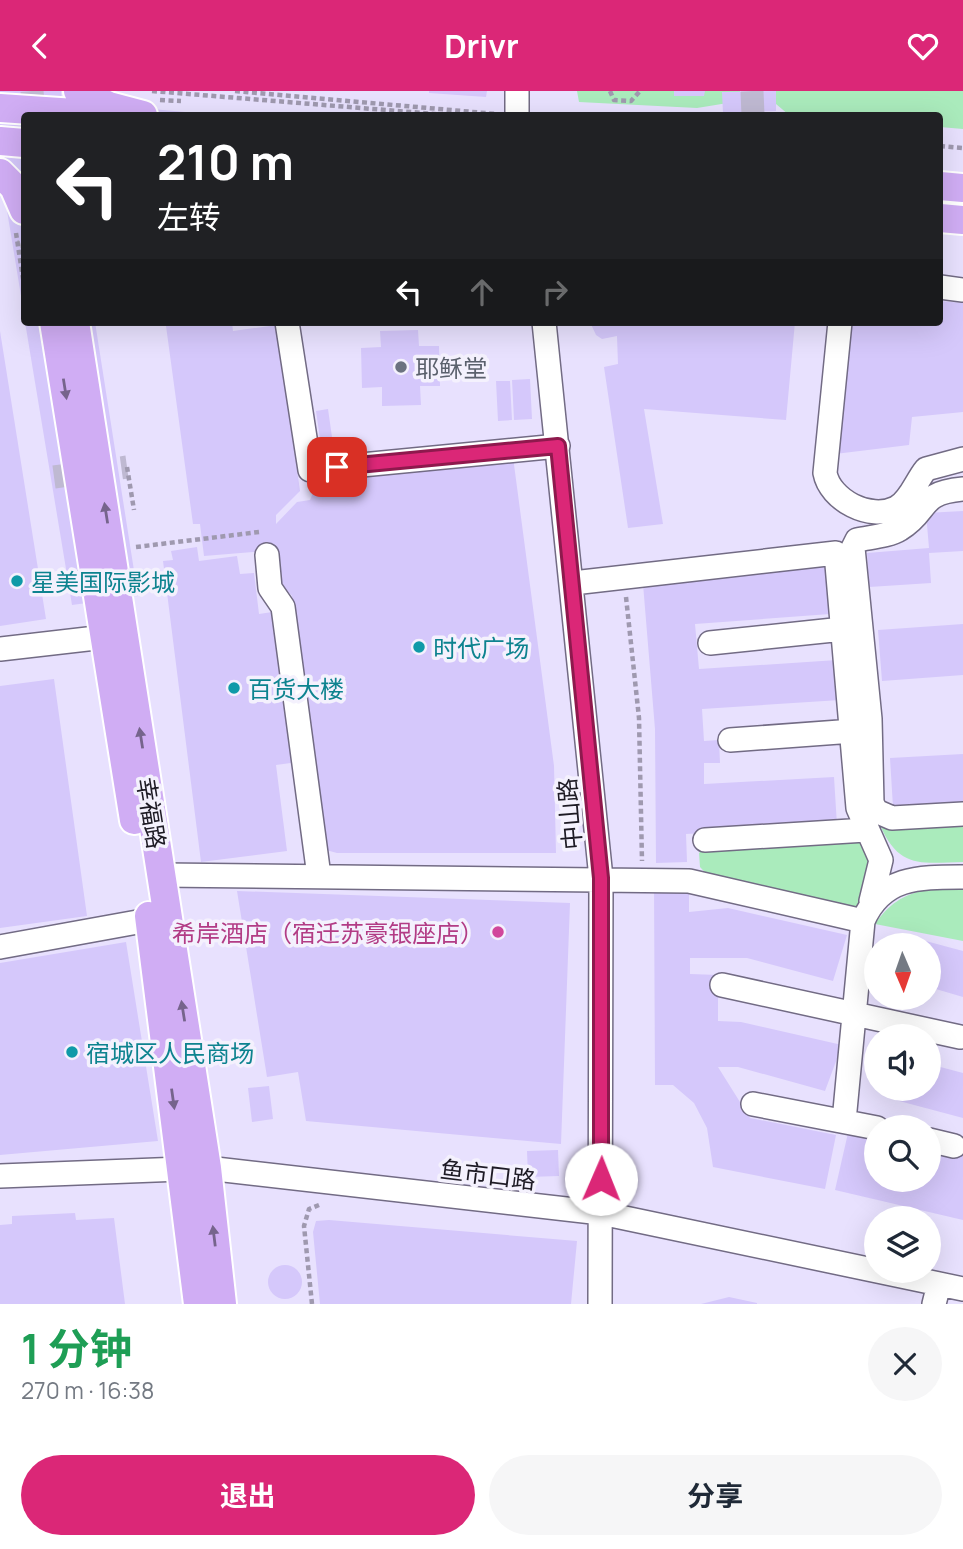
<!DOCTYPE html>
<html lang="zh">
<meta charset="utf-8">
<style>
:root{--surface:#fff;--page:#f6f6f7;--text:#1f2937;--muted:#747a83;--accent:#db2777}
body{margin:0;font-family:Manrope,"Noto Sans SC",sans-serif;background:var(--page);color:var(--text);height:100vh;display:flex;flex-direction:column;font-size:26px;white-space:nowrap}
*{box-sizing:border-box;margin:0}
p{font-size:23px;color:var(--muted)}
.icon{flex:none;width:38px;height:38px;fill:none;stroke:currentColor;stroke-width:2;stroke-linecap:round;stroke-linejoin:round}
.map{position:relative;height:1213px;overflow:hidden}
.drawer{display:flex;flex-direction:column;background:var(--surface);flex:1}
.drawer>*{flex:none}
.guide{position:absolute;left:21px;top:21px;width:922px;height:214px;border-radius:7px;box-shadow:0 7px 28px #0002;background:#202124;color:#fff;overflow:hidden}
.needle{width:46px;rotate:178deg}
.fabs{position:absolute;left:864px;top:842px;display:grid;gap:14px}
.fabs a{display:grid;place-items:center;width:77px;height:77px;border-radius:50%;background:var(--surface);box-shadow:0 7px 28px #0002;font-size:35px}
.pin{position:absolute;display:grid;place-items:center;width:60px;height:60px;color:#fff;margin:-30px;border-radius:14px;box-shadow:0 4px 10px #0006}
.me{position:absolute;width:77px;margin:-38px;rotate:1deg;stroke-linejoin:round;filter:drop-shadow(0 0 5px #0008)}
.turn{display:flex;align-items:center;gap:24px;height:147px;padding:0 21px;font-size:32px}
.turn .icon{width:91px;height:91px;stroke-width:2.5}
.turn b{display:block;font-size:49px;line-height:60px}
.lanes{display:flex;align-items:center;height:66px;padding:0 21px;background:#0003;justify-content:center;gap:35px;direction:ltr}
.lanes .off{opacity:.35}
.round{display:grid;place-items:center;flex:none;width:74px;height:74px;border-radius:37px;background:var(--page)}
.headline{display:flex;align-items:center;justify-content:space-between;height:119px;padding:0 21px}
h1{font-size:42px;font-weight:700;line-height:52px;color:#1e9e55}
.button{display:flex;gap:14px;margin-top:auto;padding:14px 21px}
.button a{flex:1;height:80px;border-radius:42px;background:var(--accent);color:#fff;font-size:28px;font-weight:700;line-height:80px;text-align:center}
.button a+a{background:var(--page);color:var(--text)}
header{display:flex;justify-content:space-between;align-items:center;height:91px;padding:0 21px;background:var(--accent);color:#fff;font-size:32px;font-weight:700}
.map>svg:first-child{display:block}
</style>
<header><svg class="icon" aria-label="back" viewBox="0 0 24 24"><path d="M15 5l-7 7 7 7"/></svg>Drivr<svg class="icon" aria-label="heart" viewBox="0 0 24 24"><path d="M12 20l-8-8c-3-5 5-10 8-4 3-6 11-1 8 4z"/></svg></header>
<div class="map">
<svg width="963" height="1213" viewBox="0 0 963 1213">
<rect width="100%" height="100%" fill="#e8e1fe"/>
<!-- green -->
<path fill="#aaebbc" d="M577 0H740V10L697 17 579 11Z
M776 0H963V38L940 36V24H789L776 13Z
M963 728V771C921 772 899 778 880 734Z
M866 746 875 772 861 815 854 819 714 791 700 776 699 762 702 759Z
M927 799H963V850L875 833C888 814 903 803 927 799Z"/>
<!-- building -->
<path fill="#d5c8fb" d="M0 0H61L62 10 219 24H24L23 217 0 77Z
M429 0H487L486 6 429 2Z
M674 0H705L704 5H674Z
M776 0V20L723 22 722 1Z
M940 210 963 212V321L912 326 909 354 835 363 850 231H940Z
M25 231H95L138 505 72 514Z
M191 231H232L233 240 277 234 300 400 276 424V433L297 411 310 409 318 390 513 366 554 675 556 762H337L326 759 292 505 281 493 278 459 204 465 200 433H193L166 235Z
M590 231H795L786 329 644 318 663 433 628 437 604 276 618 273 617 245 602 248 596 244Z
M418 239 419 255H439L440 295H420L421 314 382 315V296L362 297 361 257 381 256 380 240Z
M0 240 46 528 0 535Z
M530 288 532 328 514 329 512 289Z
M496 290H510L512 329 498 330Z
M328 318 334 360 322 362 316 320Z
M963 420V460L929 462 931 492 869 496 867 462 929 457 926 422Z
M197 456 199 470 237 465 240 483 254 482 259 523 279 520 298 671 276 674 287 760 201 771 163 470 173 469 171 460Z
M826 476 830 523 695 533 699 578 837 569 840 609 702 618 704 650 719 649 720 672H704V693L834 686 837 734 686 743 687 771 656 772 655 638 643 493Z
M963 533V584L882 590 878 539Z
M54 588 87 825 0 837V595Z
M963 663V712L893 716 890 667Z
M654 795H689V821L728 817 847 844 833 890 747 867H690V883L718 884V930L741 931 842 954 825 1000 738 976H718L750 1027 836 1044 825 1098 713 1076 707 1037 694 1012 673 994H655Z
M237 800 570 812 561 1053 306 1030 298 981 267 986Z
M922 849 963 860V906L929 896V854H920Z
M126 851 158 1050 0 1064V872Z
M929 973 963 982V1027L888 1007 891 998H929Z
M269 995 273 1028 252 1031 248 997Z
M848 1042 877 1049V1088H929V1061L957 1067 963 1046V1129L835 1099Z
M558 1059 559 1085 528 1086 527 1060Z
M75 1122 76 1129 114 1127 125 1213H0V1134L12 1133V1125Z
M329 1129 577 1150 571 1213H320L313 1141 316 1130Z
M268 1191a17 17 0 1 1 34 0a17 17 0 1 1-34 0Z
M729 1206 757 1212V1213H701Z"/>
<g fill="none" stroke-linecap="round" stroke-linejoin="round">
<!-- minor-tunnel -->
<path stroke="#bfb9d2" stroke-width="23" stroke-dasharray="23 11" stroke-linecap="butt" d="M32 0 34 24
M752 0 753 24
M22 160 24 159
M54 386 127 376
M75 491 103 488 102 480"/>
<defs>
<path id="minor" d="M517 0V24
M940 196 963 199
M287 231 310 379 558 355
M544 231 601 787 600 1213
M840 231 825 382C830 409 870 430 896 417 910 410 916 390 926 378L963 368
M963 398C917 402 930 420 900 438 889 445 871 446 857 449L853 457 870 628 872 712 876 720 892 727 963 723
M267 464 270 497 283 516 319 785
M573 492 836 462 858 717 881 769 871 810
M710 552 843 538
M0 558 122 544
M730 649 853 640
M705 749 866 739
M161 784 689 790 863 830
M0 856 165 826
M722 894 960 946
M753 1013 877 1037
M844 1030 863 830C882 785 920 786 963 786
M929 1049 954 1055
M0 1085 207 1077 601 1122 963 1198
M934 1213 939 1193"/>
<path id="major" d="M78 0 109 15 143 24
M0 17 105 24
M0 50 24 52
M0 82 14 96 24 119
M940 95 963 97
M940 127 963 129
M54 231 134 729
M75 231 207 1077 222 1213
M149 825 198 1213"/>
</defs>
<!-- minor casing -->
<use href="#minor" stroke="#726b84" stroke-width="26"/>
<!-- major casing -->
<use href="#major" stroke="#fff" stroke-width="32"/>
<!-- path -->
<path stroke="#9f99af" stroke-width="4.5" stroke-dasharray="5 3.5" stroke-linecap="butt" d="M152 0 447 24
M235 0 496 23
M610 0 614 9 631 10 640 0
M160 9 181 10
M940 55 963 57
M16 142 24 194
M127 376 134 419
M136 456 259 441
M626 506 639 627 642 770
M312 1213 304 1135 309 1118 319 1114"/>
<!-- minor -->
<use href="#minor" stroke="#fff" stroke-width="23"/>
<!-- major -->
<use href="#major" stroke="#d0adf4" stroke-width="28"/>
</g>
<!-- one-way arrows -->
<defs><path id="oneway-solid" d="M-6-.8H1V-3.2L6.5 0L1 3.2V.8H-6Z" transform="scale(1.75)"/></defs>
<g fill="#76648c">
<use href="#oneway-solid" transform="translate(65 298) rotate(81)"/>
<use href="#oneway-solid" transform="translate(106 422) rotate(-99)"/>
<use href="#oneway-solid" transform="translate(141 647) rotate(-99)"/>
<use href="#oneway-solid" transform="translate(183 920) rotate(-99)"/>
<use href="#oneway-solid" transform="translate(173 1008) rotate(82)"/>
<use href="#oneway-solid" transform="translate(214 1145) rotate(-97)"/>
</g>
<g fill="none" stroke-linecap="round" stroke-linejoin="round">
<defs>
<path id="route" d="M337 376 558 355 601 787V1088"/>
</defs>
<!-- route casing -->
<use href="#route" stroke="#8e194d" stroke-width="18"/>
<!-- route -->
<use href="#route" stroke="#db2777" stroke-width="12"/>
</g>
<!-- markers -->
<circle fill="#6b7280" stroke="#f4f1fd" stroke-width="2.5" cx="401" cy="276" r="7"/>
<g fill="#0f9aa8" stroke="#f4f1fd" stroke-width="2.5">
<circle cx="17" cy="490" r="7"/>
<circle cx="419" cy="556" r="7"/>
<circle cx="234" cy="597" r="7"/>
<circle cx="72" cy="961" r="7"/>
</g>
<circle fill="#d1479c" stroke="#f4f1fd" stroke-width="2.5" cx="498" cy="841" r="7"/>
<g text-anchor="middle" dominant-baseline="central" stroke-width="7" stroke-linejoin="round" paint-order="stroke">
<!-- worship labels -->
<g font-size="24" fill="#5b616d" stroke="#f4f1fd" text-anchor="start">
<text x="415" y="276">耶稣堂</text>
</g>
<!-- culture labels -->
<g font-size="24" fill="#0d838f" stroke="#f4f1fd" text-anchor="start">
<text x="31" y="490">星美国际影城</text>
<text x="433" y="556">时代广场</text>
<text x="248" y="597">百货大楼</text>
<text x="86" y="961">宿城区人民商场</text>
</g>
<!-- street labels -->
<g font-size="24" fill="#1d1a24" stroke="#f4f1fd">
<text transform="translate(152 722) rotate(81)">幸福路</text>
<text transform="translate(569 723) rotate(-95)">中山路</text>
<text transform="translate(488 1083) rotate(7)">鱼市口路</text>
</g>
<!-- hotel labels -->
<g font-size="24" fill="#b23c85" stroke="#f4f1fd" text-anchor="end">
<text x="484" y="841">希岸酒店（宿迁苏豪银座店）</text>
</g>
</g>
</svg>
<div class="fabs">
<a><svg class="needle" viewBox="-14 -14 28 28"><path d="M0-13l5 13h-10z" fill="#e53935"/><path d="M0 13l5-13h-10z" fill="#747a83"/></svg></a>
<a><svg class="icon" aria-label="sound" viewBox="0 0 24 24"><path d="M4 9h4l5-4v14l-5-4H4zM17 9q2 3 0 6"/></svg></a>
<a><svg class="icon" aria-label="search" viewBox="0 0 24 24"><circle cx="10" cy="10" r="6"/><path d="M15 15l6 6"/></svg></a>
<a><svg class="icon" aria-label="layers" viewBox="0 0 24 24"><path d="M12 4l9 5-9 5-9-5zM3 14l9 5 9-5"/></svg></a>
</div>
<div class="pin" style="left:337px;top:376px;background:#d93025"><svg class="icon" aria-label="arrive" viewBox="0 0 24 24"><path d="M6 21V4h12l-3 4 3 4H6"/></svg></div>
<svg class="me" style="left:601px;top:1088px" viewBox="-20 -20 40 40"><circle r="19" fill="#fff"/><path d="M0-13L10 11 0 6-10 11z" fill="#db2777"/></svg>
<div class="guide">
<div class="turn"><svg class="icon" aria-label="left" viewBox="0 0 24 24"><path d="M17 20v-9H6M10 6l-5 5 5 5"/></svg><div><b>210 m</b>左转</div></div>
<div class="lanes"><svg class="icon" aria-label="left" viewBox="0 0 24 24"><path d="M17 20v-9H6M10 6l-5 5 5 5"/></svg><svg class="icon off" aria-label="ahead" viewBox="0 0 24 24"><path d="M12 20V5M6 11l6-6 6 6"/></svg><svg class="icon off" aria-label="right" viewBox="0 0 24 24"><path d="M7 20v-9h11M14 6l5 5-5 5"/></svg></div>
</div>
</div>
<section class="drawer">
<div class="headline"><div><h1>1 分钟</h1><p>270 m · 16:38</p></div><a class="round"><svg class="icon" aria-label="close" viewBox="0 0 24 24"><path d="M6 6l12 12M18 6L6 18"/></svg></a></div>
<div class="button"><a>退出</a><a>分享</a></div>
</section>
